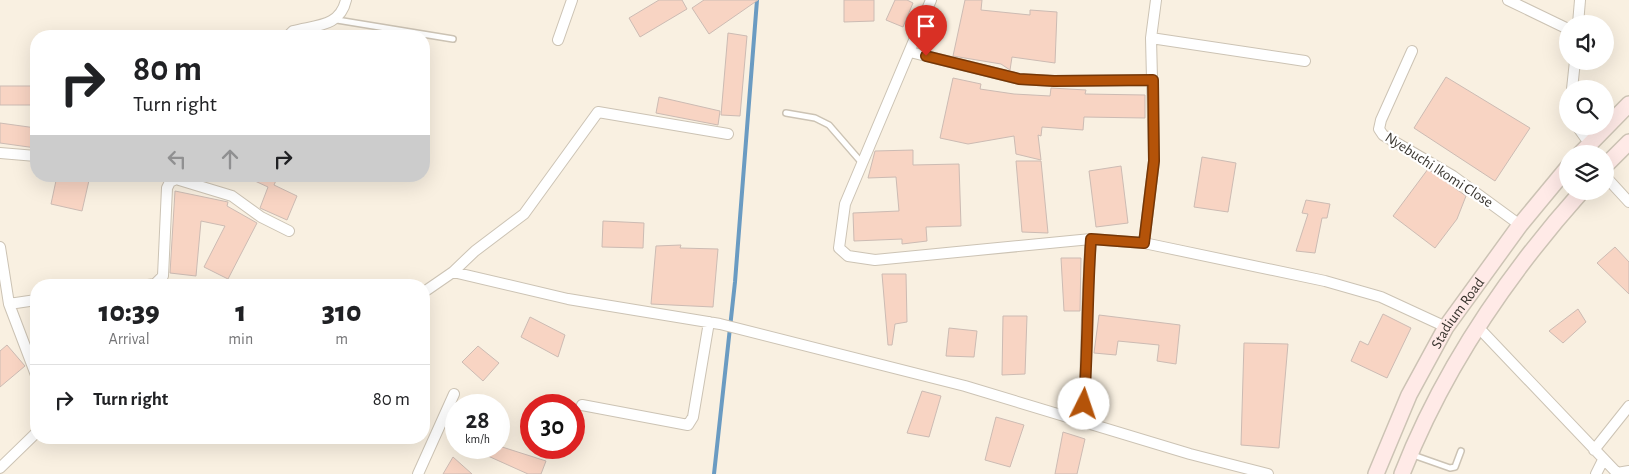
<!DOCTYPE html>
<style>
:root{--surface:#fff;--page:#f6f6f6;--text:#202124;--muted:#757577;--line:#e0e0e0}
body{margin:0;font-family:"Alegreya Sans",sans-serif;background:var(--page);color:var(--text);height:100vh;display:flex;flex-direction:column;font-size:19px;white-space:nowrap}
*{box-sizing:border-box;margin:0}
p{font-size:16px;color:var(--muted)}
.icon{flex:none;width:28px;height:28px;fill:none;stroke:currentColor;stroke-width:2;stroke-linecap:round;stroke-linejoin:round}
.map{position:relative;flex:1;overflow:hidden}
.sheet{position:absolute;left:30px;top:279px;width:400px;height:165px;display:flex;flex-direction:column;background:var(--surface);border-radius:20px;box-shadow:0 5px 20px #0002}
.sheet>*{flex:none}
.top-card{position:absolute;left:30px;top:30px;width:400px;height:152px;border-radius:20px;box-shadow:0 5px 20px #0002;background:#fff;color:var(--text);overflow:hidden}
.buttons{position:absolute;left:1559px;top:15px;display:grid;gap:10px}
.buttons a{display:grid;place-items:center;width:55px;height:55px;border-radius:50%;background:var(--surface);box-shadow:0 5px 20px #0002;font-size:25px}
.speed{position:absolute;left:445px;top:394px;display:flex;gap:10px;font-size:25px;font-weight:700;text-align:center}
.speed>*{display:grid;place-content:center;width:65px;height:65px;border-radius:50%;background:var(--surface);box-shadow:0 5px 20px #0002;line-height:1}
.speed small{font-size:12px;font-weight:400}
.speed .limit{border:8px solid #d22;background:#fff;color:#111}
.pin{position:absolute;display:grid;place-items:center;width:42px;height:42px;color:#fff;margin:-51px -21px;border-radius:50% 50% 50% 0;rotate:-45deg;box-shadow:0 0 5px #0007}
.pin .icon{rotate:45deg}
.me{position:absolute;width:55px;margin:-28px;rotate:4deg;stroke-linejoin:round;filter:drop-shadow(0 0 4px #0008)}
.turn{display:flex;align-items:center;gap:18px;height:105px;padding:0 20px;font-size:22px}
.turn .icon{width:65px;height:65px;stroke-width:2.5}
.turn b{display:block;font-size:35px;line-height:42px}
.lanes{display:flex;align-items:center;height:48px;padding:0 20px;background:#0003;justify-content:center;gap:25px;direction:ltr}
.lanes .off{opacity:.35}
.eta{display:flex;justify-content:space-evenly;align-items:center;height:85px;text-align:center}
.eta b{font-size:30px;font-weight:800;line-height:35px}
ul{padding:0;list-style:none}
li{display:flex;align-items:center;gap:15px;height:70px;padding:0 20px;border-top:1px solid var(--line)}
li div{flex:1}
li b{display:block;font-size:19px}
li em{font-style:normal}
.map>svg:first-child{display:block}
</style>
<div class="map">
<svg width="1629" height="474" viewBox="0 0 1629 474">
<rect width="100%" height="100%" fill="#f9f0e1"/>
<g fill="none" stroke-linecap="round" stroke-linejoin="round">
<!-- stream -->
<path stroke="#6a9bc2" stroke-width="4" d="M714 474 735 282 757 0"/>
</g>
<!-- building -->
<path fill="#f8d4c3" stroke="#ccbbb3" d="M659 0H682L687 9 640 37 629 18Z
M704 0H758L709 34 692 8Z
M844 0H874V21L844 22Z
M895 0H907L913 3 903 27 886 20Z
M965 0H982L981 10 1030 15V10L1057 12 1055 63 1012 57 1010 70 1001 64 953 56Z
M728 33 747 36 740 116 721 115Z
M1446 77 1530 128 1495 181 1414 128Z
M953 78 981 84 980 89 1014 94 1050 96 1051 88 1086 90 1085 94 1145 95V118L1084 117 1083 130 1042 127 1041 136 1038 135 1041 160 1016 154 1014 136 968 144 940 138Z
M0 86H36V105H0Z
M659 97 720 111 718 125 656 113Z
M0 123 36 128V148L0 143Z
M913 150V165L959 164 961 226 926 227 927 241 902 244V239L854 241 853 213 899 211 896 177 868 178 875 151Z
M1202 157 1236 163 1228 212 1194 207Z
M1016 161H1041L1048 233 1022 232Z
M1121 166 1128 223 1096 227 1089 171Z
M1428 169 1466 196 1457 219 1435 248 1393 216Z
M57 176H90L82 211 51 204Z
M244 176H278L274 185 297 196 287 220 260 208 268 187Z
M175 191 228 202 227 206 257 223 228 279 204 267 225 226 201 221 196 276 170 273Z
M1306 200 1330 204 1327 218H1322L1315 253 1296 251 1308 214 1302 213Z
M603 221 644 223 643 248 602 247Z
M681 245 680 248 718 249 713 307 651 304 656 246Z
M1615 247 1629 262V294L1597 263Z
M1061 258H1081L1080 311H1064Z
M882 274H906L907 322 895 324 892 345H888Z
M1578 309 1586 322 1563 343 1549 331Z
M1383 314 1411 328 1387 378 1351 361 1360 341 1368 345Z
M1099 315 1180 325 1176 364 1157 361 1159 345 1118 341 1116 355 1094 353Z
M1003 316H1027L1025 374 1002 375Z
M530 317 565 335 558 357 521 337Z
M949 328 977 331 974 357 946 356Z
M1244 343 1288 344 1279 448 1241 445Z
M7 345 25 366 0 387V351Z
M478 346 499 363 483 381 462 362Z
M922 391 941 396 929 437 907 433Z
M996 417 1024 425 1010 467 985 460Z
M1063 432 1085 439 1077 474H1055Z
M499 446 546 461 541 474H528L488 456Z
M453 457 472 474H443Z"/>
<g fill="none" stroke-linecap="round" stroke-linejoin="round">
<defs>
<path id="service" d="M337 20 453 39
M786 113 815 118 829 125 862 163
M1413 455 1450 468 1455 467 1461 451"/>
<path id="minor" d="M931 0 845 204 839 248 848 256 875 260 1091 239 1144 243 1325 281 1381 297 1446 327
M1508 0 1568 29
M1578 24 1580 0
M288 36 293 31C316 25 340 27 346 0
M1151 38 1305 61
M558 40 572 0
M1412 51 1381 120 1379 129 1383 135 1453 176 1520 225
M910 52 1019 79 1054 81 1153 80
M1572 89 1575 61
M1577 126 1589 143
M0 153 36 156
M1605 176 1629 202
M1144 243 1154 161 1151 38 1156 0
M0 247 9 304 36 375
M453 272 568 299 720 324 965 386 1190 454 1268 474
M148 285 155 284 163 276 167 188 170 182 176 179 232 196 261 217 289 231
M424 292 453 272 475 251 524 214 598 112 728 134
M9 304 36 300
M1477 326 1618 474
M582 405 688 425 693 417 709 322
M1083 422C1087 360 1086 300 1091 239
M1594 450 1629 406
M0 468 36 433
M1617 473 1629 471
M418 474 454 394
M1596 474 1603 460"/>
<g id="secondary">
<path d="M1580 154 1629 104"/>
<path d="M1605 166 1629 142"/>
<path id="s1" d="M1376 474 1409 395 1446 327 1520 225 1568 167"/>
<path d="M1402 474C1443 369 1507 275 1582 191"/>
</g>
</defs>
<!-- service casing -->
<use href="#service" stroke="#ccc3b4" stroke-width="8"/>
<!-- minor casing -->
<use href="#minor" stroke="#ccc3b4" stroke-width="12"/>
<!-- secondary casing -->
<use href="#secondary" stroke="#ccc3b4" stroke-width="18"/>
<!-- service -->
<use href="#service" stroke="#fff" stroke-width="5"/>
<!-- minor -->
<use href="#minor" stroke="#fff" stroke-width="10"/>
<!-- secondary -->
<use href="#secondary" stroke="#ffeae7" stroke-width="15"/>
</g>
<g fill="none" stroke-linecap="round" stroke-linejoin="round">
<defs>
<path id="route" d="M926 56 1019 79 1054 81 1153 80 1154 161 1144 243 1091 239C1087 294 1088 349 1084 404"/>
</defs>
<!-- route casing -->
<use href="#route" stroke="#753606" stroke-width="12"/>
<!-- route -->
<use href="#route" stroke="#b45309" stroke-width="9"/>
</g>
<g text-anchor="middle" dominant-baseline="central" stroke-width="4.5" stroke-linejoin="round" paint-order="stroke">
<!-- street labels -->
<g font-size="15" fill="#37332d" stroke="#fff">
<text transform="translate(1439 170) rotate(33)">Nyebuchi Ikomi Close</text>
<text stroke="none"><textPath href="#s1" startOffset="181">Stadium Road</textPath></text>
</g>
</g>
</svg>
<div class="buttons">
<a><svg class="icon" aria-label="sound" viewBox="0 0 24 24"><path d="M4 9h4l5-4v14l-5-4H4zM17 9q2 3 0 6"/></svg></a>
<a><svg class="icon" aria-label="search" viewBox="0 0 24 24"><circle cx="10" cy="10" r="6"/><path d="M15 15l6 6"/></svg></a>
<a><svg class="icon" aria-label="layers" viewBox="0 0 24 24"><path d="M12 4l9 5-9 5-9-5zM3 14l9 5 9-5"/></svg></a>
</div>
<div class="speed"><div>28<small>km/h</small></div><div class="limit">30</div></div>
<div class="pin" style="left:926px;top:56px;background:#d93025"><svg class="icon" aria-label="arrive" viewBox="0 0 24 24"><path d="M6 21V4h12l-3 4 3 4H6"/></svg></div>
<svg class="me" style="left:1084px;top:404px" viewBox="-20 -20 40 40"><circle r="19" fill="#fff"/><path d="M0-13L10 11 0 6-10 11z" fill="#b45309"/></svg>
<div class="top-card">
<div class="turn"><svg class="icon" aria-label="right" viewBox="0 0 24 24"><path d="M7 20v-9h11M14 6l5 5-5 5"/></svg><div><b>80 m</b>Turn right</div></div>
<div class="lanes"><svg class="icon off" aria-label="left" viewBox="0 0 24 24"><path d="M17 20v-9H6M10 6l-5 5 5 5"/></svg><svg class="icon off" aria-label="ahead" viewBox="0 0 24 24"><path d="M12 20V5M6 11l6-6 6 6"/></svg><svg class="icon" aria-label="right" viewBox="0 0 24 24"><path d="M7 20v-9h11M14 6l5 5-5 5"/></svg></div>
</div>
<section class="sheet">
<div class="eta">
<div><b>10:39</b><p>Arrival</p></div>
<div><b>1</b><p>min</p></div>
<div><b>310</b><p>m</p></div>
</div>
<ul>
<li><svg class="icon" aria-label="right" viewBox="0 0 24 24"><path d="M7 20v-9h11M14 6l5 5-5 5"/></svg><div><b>Turn right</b></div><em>80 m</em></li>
</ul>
</section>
</div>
